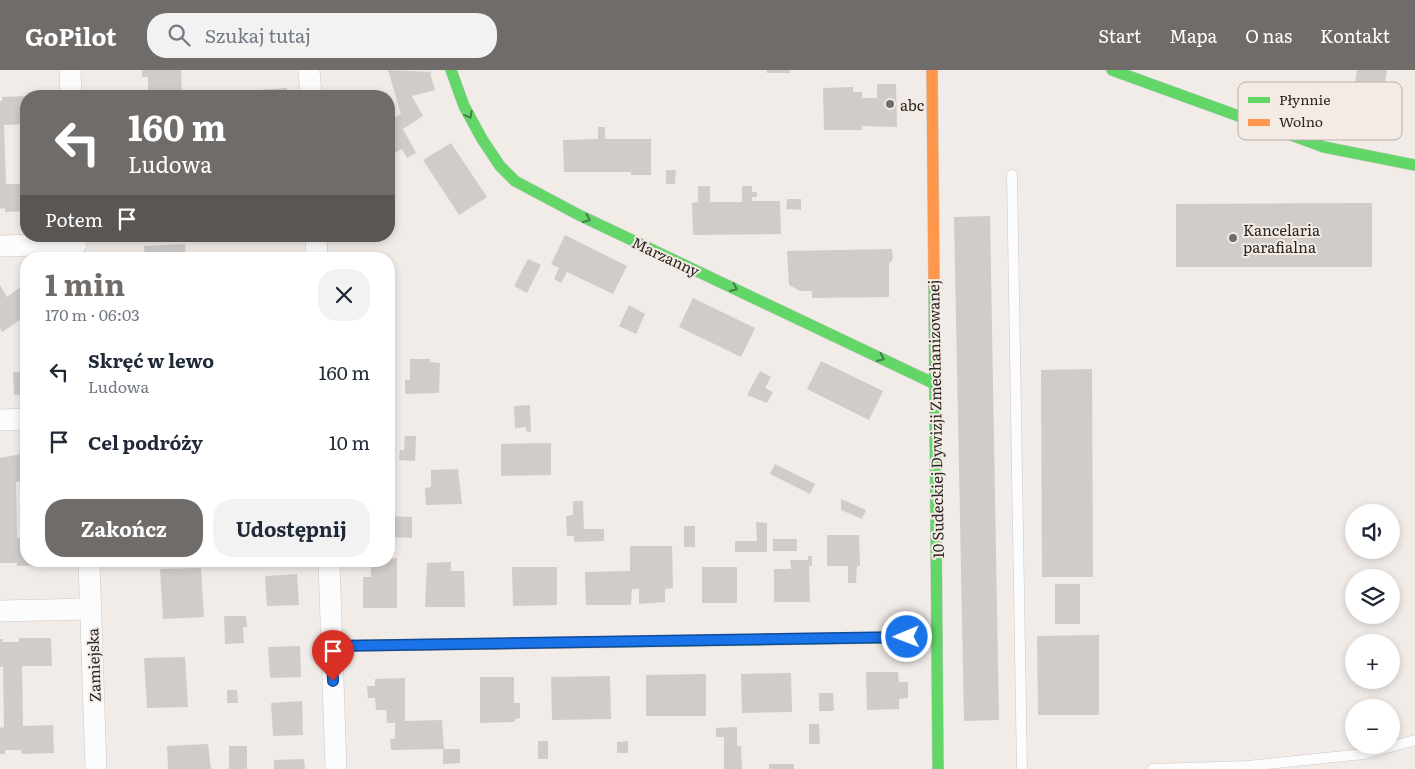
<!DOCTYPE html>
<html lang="pl">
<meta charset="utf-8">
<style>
:root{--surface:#fff;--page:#f2f2f3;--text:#1f2937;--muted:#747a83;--accent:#706c69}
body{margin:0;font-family:Literata,serif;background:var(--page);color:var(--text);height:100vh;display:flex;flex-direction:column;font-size:19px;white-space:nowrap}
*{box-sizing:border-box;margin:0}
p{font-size:16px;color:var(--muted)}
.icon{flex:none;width:28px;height:28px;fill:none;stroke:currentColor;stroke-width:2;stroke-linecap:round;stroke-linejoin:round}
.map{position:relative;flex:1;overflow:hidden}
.side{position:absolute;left:20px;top:182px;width:375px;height:315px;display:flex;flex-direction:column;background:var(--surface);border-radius:20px;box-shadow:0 2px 8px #0003}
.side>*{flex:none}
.banner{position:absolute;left:20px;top:20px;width:375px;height:152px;border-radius:20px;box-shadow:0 2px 8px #0003;background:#706c69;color:#fff;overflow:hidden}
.tools{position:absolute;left:1345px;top:434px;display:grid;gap:10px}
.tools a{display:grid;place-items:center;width:55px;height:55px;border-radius:50%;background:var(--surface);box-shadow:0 2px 8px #0003;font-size:25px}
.pin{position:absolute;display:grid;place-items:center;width:42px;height:42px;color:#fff;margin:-51px -21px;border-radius:50% 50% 50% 0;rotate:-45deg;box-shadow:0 0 5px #0007}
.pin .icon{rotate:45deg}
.me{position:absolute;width:55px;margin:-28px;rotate:269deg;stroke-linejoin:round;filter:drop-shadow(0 0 4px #0008)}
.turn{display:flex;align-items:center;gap:18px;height:105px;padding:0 25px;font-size:22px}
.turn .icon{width:65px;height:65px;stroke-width:2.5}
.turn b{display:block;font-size:35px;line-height:42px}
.then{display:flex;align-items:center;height:48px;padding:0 25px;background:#0003;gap:10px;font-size:19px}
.round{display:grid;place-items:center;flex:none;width:52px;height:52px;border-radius:20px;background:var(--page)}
.headline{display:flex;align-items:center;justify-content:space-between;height:85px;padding:0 25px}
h1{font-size:30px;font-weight:700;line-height:38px;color:var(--accent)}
.button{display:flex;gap:10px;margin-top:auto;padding:10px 25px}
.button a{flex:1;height:58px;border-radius:20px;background:var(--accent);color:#fff;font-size:20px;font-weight:700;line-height:58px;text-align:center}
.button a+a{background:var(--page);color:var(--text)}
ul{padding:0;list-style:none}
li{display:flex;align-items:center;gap:15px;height:70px;padding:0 25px}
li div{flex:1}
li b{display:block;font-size:19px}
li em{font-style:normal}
header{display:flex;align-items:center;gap:30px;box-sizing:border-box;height:70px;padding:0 25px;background:var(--accent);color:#fff}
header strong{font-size:24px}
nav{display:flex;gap:28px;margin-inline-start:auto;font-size:18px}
.search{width:350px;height:45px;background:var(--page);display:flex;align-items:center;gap:12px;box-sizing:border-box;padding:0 18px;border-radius:20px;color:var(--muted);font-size:19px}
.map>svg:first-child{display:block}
</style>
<header>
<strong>GoPilot</strong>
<div class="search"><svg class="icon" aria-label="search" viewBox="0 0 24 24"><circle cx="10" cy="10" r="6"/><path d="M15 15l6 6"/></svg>Szukaj tutaj</div>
<nav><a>Start</a><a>Mapa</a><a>O nas</a><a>Kontakt</a></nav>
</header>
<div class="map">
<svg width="1415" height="699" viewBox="0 0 1415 699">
<rect width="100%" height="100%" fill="#f2ece8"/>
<!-- building -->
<path fill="#d0ccc9" d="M142 0H181L182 26H148V7H142Z
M388 0 433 2 430 3 435 20 412 26 423 46 403 59 416 83 407 88 402 79 389 86V51L401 44Z
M767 0H790V3H767Z
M1357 0H1387L1381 42 1351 38Z
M877 14H896L897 57 862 56V60H824L823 18 853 17V22H862V28H877Z
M287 18V26H260L259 20Z
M26 26V54L4 55 6 114H26V141L5 142V138L0 139V31H2V27Z
M598 57H605V69H651V105H631V102H564L563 70 598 69Z
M451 73 487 127 459 145 423 90Z
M666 100H676L675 114H666Z
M389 103H393L395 147H389Z
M698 116H710V132H742V116H752V122H757V127H752V131H780L781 164 693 165 692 133 698 132Z
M787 129H801V140L786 139Z
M1357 133H1372V197H1176V134Z
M990 146 999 650 964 651 954 147Z
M565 165 627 196 613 224 567 202 561 213 554 209 559 198 551 194Z
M185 174 186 189H145L144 176Z
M892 179 893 189 889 194V227L812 228V221H800L789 215 787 181Z
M528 189 541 195 527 223 514 216Z
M22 212H23L26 216V261L20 250 2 262 0 258V215L7 227 23 215Z
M693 228 755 258 741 287 679 257Z
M629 235 645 244 636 264 619 256Z
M410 289H430V292L440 293 439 323 405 324V310H410Z
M821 291 883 321 869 350 807 319Z
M1092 299 1093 507H1042L1041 300Z
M760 301 771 307 765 318 773 322 767 333 747 325Z
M13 302H26V324L14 325Z
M530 335 531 362 526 361V357L515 358 514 336Z
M405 366H416L415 391 399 390 400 380H404Z
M551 373V405L501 406V374Z
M26 383V411L16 412 17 468H26V491H44V495L17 496V493H0V388Z
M775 394 815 414 810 424 770 404Z
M458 399 462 434 426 435 425 418 431 417V400Z
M841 429 866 440 862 449 841 440Z
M573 431H583L584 459H604V471L574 472V466H567L566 446 573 445Z
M390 446 412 447V468L390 467Z
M756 452 767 453V482H735V471H757Z
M684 456H695V477H684Z
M827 465H859L860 496H857L856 513H848V496H827Z
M773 469H797V481H773Z
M630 476H672L673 518 665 519V532L639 534V519H632L631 535H586L585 502 630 501Z
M808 486H812V496H809L810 532H774V499H791L790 490H808Z
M397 488V538H363V507H371V491H389V489Z
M451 492V501H464L465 537H425L427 493Z
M512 497H557V535L513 536Z
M702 497H737V533H702Z
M201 498 204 547 163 549 160 499Z
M297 504 299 535 267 536 265 506Z
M1055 514H1080V554H1055Z
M224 546H246L247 557H243L244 573 225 574Z
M1099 565V645H1038L1037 566Z
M19 568H51L52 596H22L23 656 53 655 54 683 22 684 21 680H5V684H0V658L4 657 3 597H0V569H3L2 572H19Z
M300 576 301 607 270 608 268 577Z
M185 587 188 637 147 638 144 588Z
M866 602H898L899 612H908V628L899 629V639L867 640Z
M791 603 792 642 742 643 741 604Z
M706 604V646H646V605Z
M610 606 611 649 552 650 551 607Z
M480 607H514V633H520V648L515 649 514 652 480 653Z
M405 608V651L442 650 444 679H460V693L443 694V679L391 680 390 669H395V653H387L386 640H376L375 628H368L367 616H375V609Z
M227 620H237L238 633H227Z
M819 623H833L834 641H819Z
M302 631 303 665 273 666 271 633Z
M809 654H819L820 674H809Z
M737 657V676H741L742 699H724V667H716V658Z
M538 671H548V689H538Z
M628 671V683H617V672Z
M208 674 211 699H168L167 676Z
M229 676H247V699H229Z
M304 689 305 699H274V690Z
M769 694H794V699H769Z"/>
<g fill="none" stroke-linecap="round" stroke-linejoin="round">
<defs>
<path id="lane" d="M1012 105 1022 699
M1152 699 1247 696 1364 684 1415 670"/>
<path id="street" d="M70 0 71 26
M309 0 311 26
M316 166 317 189
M0 176 76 174
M0 350 26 349
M89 491 96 699
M329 491 336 699
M0 541 91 539"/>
<path id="fast" d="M451 0 464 36 482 69 500 96 515 111 579 145 935 314
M1112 0 1324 77 1415 95
M934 215 938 699
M614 572 937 567"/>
<path id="slow" d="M932 0 934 215
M332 576 614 572"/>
</defs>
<!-- lane casing -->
<use href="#lane" stroke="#cdc8c5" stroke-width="11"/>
<!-- street casing -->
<use href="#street" stroke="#cdc8c5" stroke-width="22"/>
<!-- fast casing -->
<use href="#fast" stroke="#cdc8c5" stroke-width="12"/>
<!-- slow casing -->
<use href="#slow" stroke="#cdc8c5" stroke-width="12"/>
<!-- lane -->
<use href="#lane" stroke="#fdfcfc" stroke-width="10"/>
<!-- street -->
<use href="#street" stroke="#fdfcfc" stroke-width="21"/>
<!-- fast -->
<use href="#fast" stroke="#63d668" stroke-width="11"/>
<!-- slow -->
<use href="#slow" stroke="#ff974d" stroke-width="11"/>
</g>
<!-- one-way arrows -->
<defs><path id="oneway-chevron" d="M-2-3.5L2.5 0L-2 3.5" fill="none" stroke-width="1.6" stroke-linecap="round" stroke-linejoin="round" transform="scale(1.25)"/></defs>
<g stroke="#467e46">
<use href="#oneway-chevron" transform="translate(469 45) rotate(61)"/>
<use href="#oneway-chevron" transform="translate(587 149) rotate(25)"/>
<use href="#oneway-chevron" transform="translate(734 218) rotate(25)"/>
<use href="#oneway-chevron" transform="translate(881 288) rotate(25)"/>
</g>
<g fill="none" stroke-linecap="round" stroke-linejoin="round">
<defs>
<path id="route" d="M333 611 332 576 907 567"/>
</defs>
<!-- route casing -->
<use href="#route" stroke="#114b97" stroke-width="12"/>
<!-- route -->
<use href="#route" stroke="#1a73e8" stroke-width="9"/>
</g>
<!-- markers -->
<g fill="#706c69" stroke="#f5ebe5" stroke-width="2">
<circle cx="890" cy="34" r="5"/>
<circle cx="1233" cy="168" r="5"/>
</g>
<g text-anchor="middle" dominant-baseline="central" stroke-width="4" stroke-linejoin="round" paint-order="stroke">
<!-- poi labels -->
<g font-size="15" fill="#2a2724" stroke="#f5ebe5" text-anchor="start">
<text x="900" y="34">abc</text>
<text x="1243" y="159">Kancelaria<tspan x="1243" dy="17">parafialna</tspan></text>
</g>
<!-- street labels -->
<g font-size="15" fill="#2a2724" stroke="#f5ebe5">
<text transform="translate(666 186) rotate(25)">Marzanny</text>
<text transform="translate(935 349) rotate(-91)">10 Sudeckiej Dywizji Zmechanizowanej</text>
<text transform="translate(93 595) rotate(-92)">Zamiejska</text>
</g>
</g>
<!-- legend -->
<rect x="1238" y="12" width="164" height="58" rx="8" fill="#f5ebe5" stroke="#b8b0ab" stroke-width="1"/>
<rect x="1248" y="27" width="22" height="6" fill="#63d668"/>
<rect x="1248" y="49" width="22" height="7" fill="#ff974d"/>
<g font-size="14" fill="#2a2724">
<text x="1279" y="35">Płynnie</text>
<text x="1279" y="57">Wolno</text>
</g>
</svg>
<div class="tools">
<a><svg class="icon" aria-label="sound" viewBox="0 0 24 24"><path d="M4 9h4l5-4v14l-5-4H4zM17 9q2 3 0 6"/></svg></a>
<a><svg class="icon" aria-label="layers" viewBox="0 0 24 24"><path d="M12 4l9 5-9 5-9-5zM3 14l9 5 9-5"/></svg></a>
<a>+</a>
<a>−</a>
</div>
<div class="pin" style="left:333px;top:611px;background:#d93025"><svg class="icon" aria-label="arrive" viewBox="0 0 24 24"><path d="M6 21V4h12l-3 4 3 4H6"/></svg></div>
<svg class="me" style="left:907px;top:567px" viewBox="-20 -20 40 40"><circle r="17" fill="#1a73e8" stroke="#fff" stroke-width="3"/><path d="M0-11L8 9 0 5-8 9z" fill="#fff"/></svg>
<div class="banner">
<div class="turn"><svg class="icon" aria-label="left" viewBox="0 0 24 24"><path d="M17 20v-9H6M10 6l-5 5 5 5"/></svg><div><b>160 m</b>Ludowa</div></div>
<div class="then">Potem<svg class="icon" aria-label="arrive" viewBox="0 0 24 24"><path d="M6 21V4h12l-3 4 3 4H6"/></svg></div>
</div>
<section class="side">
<div class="headline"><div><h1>1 min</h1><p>170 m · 06:03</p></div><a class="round"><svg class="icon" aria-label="close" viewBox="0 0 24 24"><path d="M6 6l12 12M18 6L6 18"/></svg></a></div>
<ul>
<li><svg class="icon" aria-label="left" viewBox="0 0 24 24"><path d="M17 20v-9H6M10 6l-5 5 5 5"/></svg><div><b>Skręć w lewo</b><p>Ludowa</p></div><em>160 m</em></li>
<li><svg class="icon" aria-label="arrive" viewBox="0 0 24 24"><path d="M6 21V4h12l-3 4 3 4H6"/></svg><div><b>Cel podróży</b></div><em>10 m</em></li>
</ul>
<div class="button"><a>Zakończ</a><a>Udostępnij</a></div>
</section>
</div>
